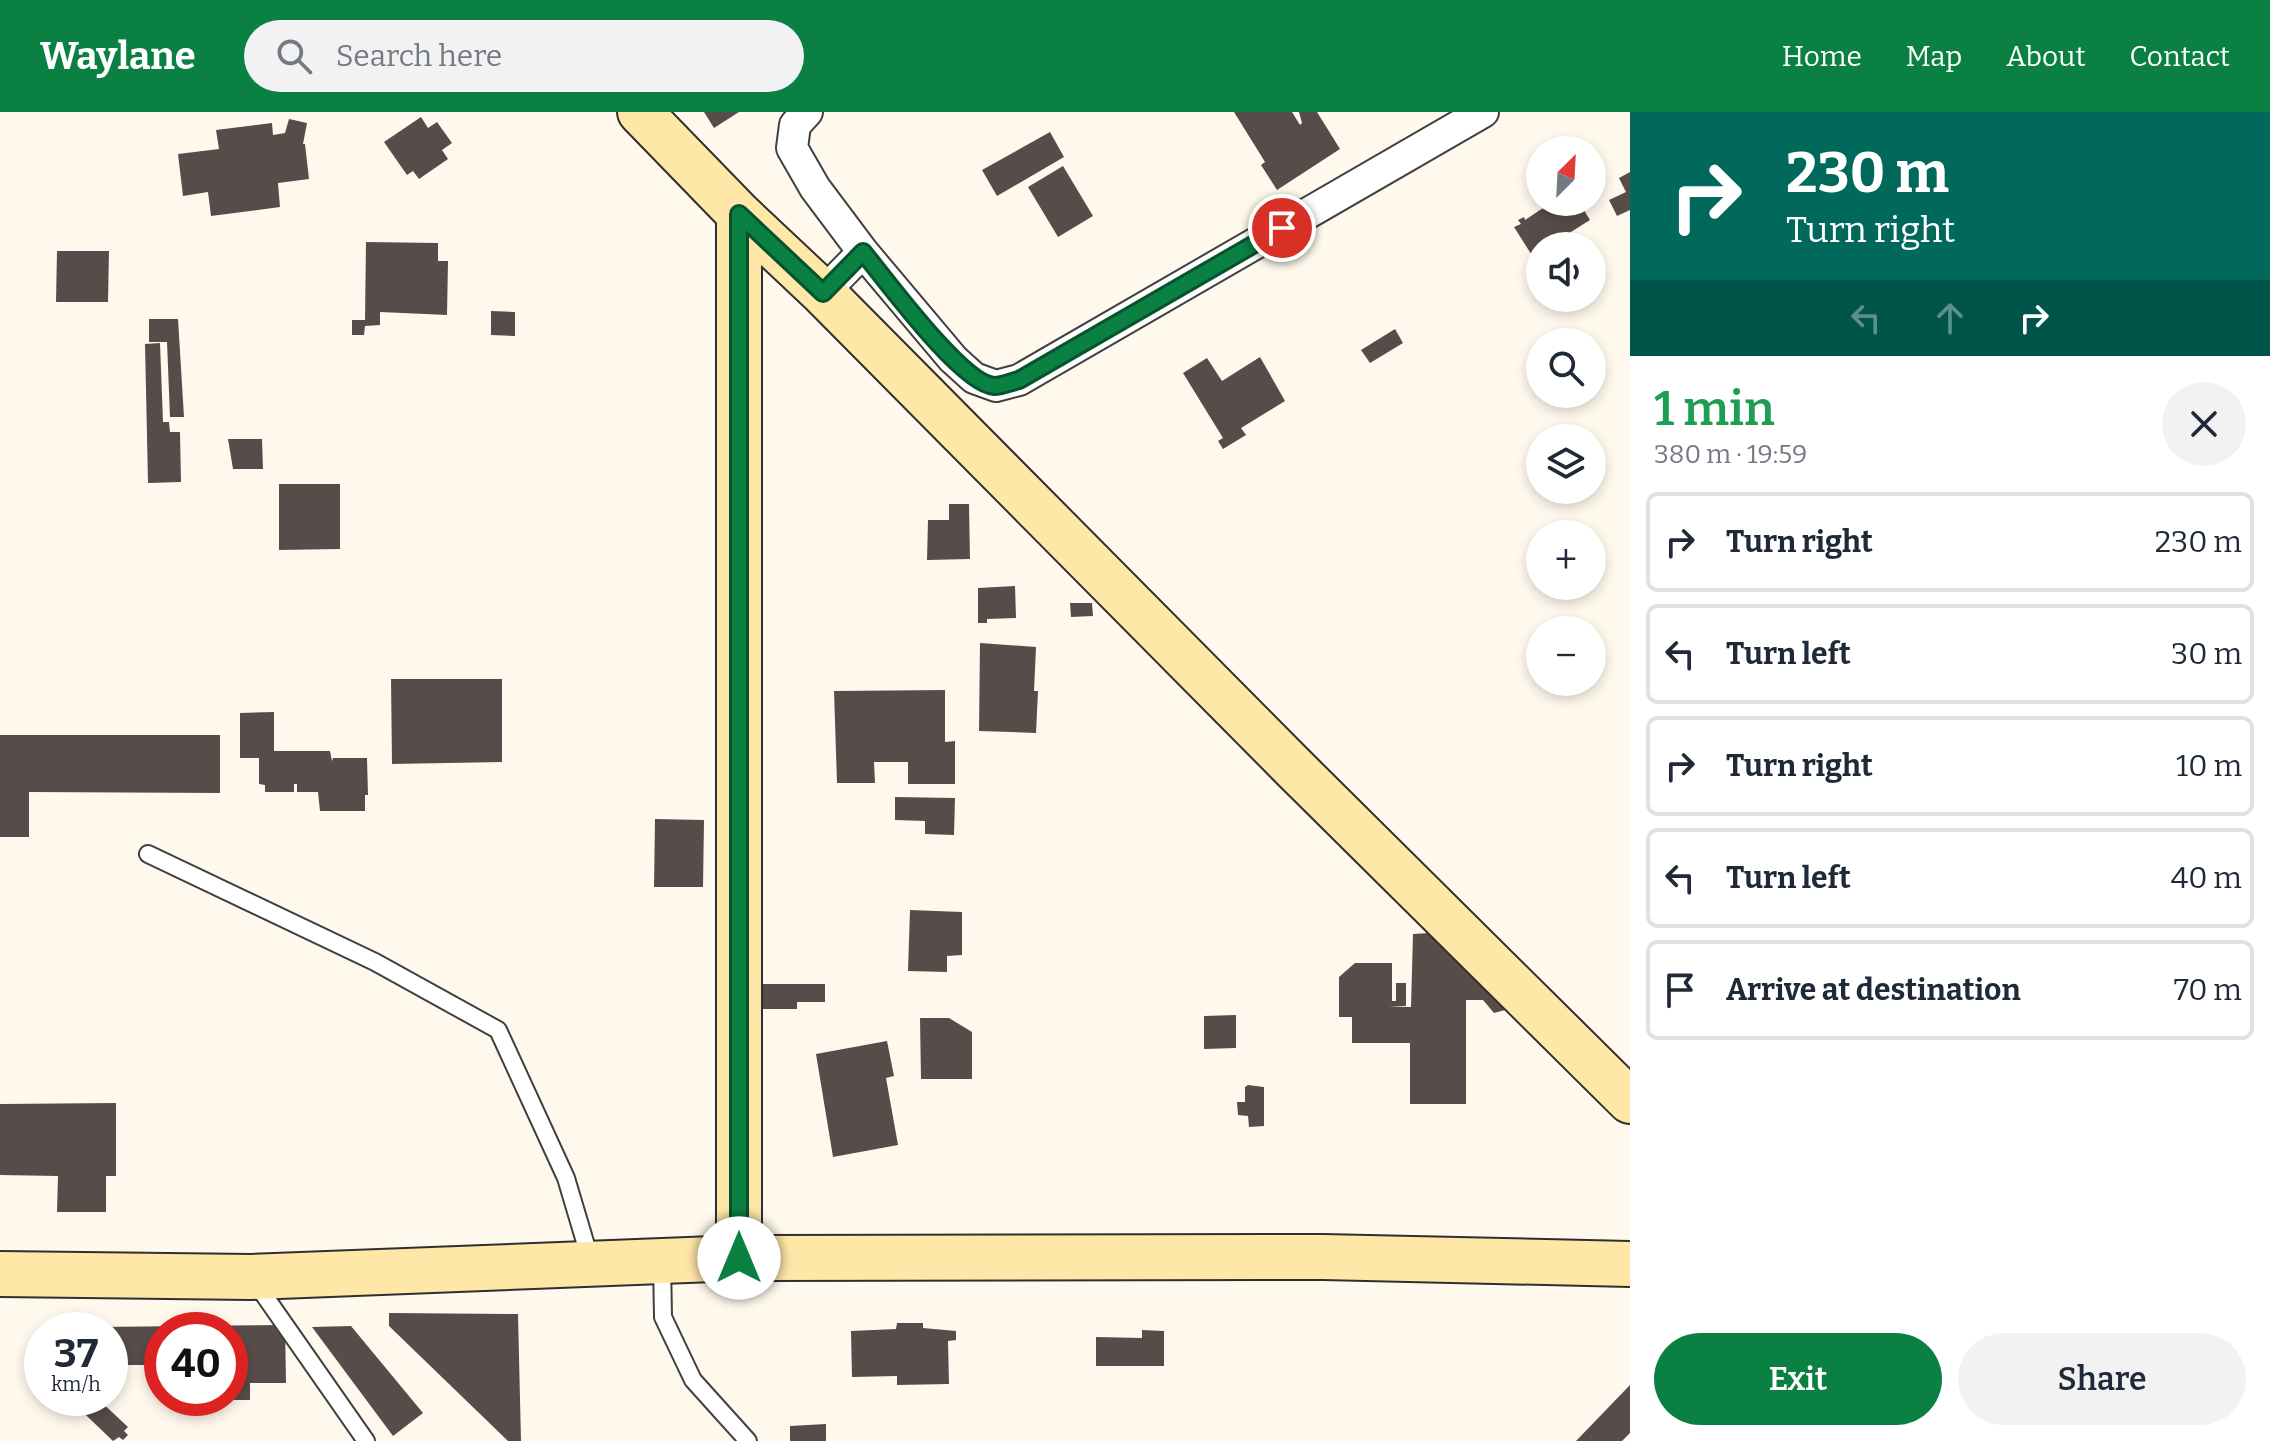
<!DOCTYPE html>
<meta charset="utf-8">
<style>
:root{--surface:#fff;--page:#f2f2f3;--text:#1f2937;--muted:#747a83;--line:#e0e1e3;--accent:#0b8043}
body{margin:0;font-family:Bitter,serif;background:var(--page);color:var(--text);height:100vh;display:flex;flex-direction:column;font-size:30px;white-space:nowrap}
*{box-sizing:border-box;margin:0}
p{font-size:26px;color:var(--muted)}
.icon{flex:none;width:44px;height:44px;fill:none;stroke:currentColor;stroke-width:2;stroke-linecap:round;stroke-linejoin:round}
.map{position:relative;flex:1;overflow:hidden}
.details{display:flex;flex-direction:column;background:var(--surface);width:640px}
.details>*{flex:none}
.banner{background:#00695c;color:#fff;overflow:hidden}
.needle{width:52px;rotate:24deg}
.controls{position:absolute;left:1526px;top:24px;display:grid;gap:16px}
.controls a{display:grid;place-items:center;width:80px;height:80px;border-radius:50%;background:var(--surface);box-shadow:0 4px 12px #0003;font-size:40px}
.speed{position:absolute;left:24px;top:1200px;display:flex;gap:16px;font-size:40px;font-weight:700;text-align:center}
.speed>*{display:grid;place-content:center;width:104px;height:104px;border-radius:50%;background:var(--surface);box-shadow:0 4px 12px #0003;line-height:1}
.speed small{font-size:20px;font-weight:400}
.speed .limit{border:12px solid #d22;background:#fff;color:#111}
.pin{position:absolute;display:grid;place-items:center;width:68px;height:68px;color:#fff;margin:-34px;border:4px solid #fff;border-radius:50%;box-shadow:0 2px 8px #0007}
.me{position:absolute;width:88px;margin:-44px;rotate:0deg;stroke-linejoin:round;filter:drop-shadow(0 0 6px #0008)}
.turn{display:flex;align-items:center;gap:28px;height:168px;padding:0 24px;font-size:36px}
.turn .icon{width:104px;height:104px;stroke-width:2.5}
.turn b{display:block;font-size:56px;line-height:68px}
.lanes{display:flex;align-items:center;height:76px;padding:0 24px;background:#0003;justify-content:center;gap:40px;direction:ltr}
.lanes .off{opacity:.35}
.round{display:grid;place-items:center;flex:none;width:84px;height:84px;border-radius:42px;background:var(--page)}
.headline{display:flex;align-items:center;justify-content:space-between;height:136px;padding:0 24px}
h1{font-size:48px;font-weight:600;line-height:60px;color:#1e9e55}
.primary-button{display:flex;gap:16px;margin-top:auto;padding:16px 24px}
.primary-button a{flex:1;height:92px;border-radius:48px;background:var(--accent);color:#fff;font-size:32px;font-weight:600;line-height:92px;text-align:center}
.primary-button a+a{background:var(--page);color:var(--text)}
ul{padding:0;list-style:none}
li{display:flex;align-items:center;gap:24px;height:100px;margin:0 16px 12px;padding:0 8px;border:4px solid var(--line);border-radius:12px}
li div{flex:1}
li b{display:block;font-size:30px}
li em{font-style:normal}
header{display:flex;align-items:center;gap:48px;box-sizing:border-box;height:112px;padding:0 40px;background:var(--accent);color:#fff}
header strong{font-size:38px}
nav{display:flex;gap:44px;margin-inline-start:auto;font-size:28px}
.search{width:560px;height:72px;background:var(--page);display:flex;align-items:center;gap:20px;box-sizing:border-box;padding:0 28px;border-radius:44px;color:var(--muted);font-size:30px}
main{display:flex;flex:1;min-height:0}
.map>svg:first-child{display:block}
</style>
<header>
<strong>Waylane</strong>
<div class="search"><svg class="icon" aria-label="search" viewBox="0 0 24 24"><circle cx="10" cy="10" r="6"/><path d="M15 15l6 6"/></svg>Search here</div>
<nav><a>Home</a><a>Map</a><a>About</a><a>Contact</a></nav>
</header>
<main>
<div class="map">
<svg width="1630" height="1329" viewBox="0 0 1630 1329">
<rect width="100%" height="100%" fill="#fff9ed"/>
<!-- building -->
<path fill="#574c49" d="M704 0H739L714 16Z
M1234 0H1292L1300 13 1302 11 1299 0H1317L1340 37 1277 78 1261 53 1265 50Z
M421 5 428 16 437 10 452 31 442 38 448 47 419 67 413 59 407 63 384 30Z
M289 7 307 11 303 32H305L309 67 278 71 280 95 211 104 208 80 183 84 178 42 219 37 216 18 272 11 273 23 285 21Z
M1050 20 1064 45 997 84 982 58Z
M1063 54 1093 104 1058 125 1028 75Z
M1630 60V98L1617 104 1609 88 1626 80 1619 66Z
M1552 90H1557L1563 99 1579 90 1590 108 1563 125 1569 134H1540V156L1514 115 1521 112 1518 108 1524 105 1525 108Z
M366 130 438 131V149H448L447 203 380 200V213L365 214 364 223H352V208H365Z
M57 139H109L108 190H56Z
M491 199 515 200V224L491 223Z
M149 207H178L184 305H170L167 230H149Z
M1395 217 1403 231 1370 251 1361 238Z
M160 231 163 310H169L170 320H180L181 370 148 371 145 232Z
M1260 245 1285 289 1241 316 1246 323 1223 337 1218 329 1223 326 1183 261 1207 246 1222 269Z
M228 327H262L263 357H233Z
M279 372H340V437L279 438Z
M949 392H969L970 447 927 448 928 408H949Z
M1015 474 1016 506 987 507V511H978V476Z
M1070 491H1092L1093 504 1071 505Z
M980 531 1036 535 1034 579H1038L1036 621 979 619Z
M391 567H502V650L392 652Z
M945 578V630L955 629V672H908V650H874L875 671H837L834 579Z
M274 600V639H330L332 649 333 646H367L368 683H365V699H320L318 680H297V672H294V680H265V673L259 672V646H240V601Z
M0 623H220V681L29 680V725H0Z
M895 685 955 686 954 723 925 722V709L895 708Z
M655 707 704 708 703 775H654Z
M910 798 962 800V843L947 844V860L908 859Z
M1429 821 1505 898 1494 901 1483 888H1466V992H1410V931H1352V905H1339V865L1355 851H1392V889H1396V871H1406V894L1389 895H1411L1413 822Z
M759 872H825V890H797V897H758Z
M1236 903V936L1204 937V904Z
M920 906H949L972 920V967H921Z
M887 929 894 964 886 966 898 1033 833 1045 816 942Z
M1248 973 1264 975V1014L1249 1015 1248 1004 1238 1003 1237 990H1245V975Z
M116 991V1064H106V1100H57L58 1064 0 1063V992Z
M389 1201 518 1202 521 1329H508L389 1214Z
M897 1211H923V1216L956 1219V1228L948 1229 949 1272 897 1273V1264L852 1265 851 1219 896 1217Z
M285 1213 286 1271H250V1288H230V1218H162V1271H148V1253H114V1250H110V1218H99V1215Z
M351 1214 423 1301 393 1324 312 1215Z
M1142 1218 1164 1219V1254H1096V1225L1142 1226Z
M1630 1273V1321L1622 1329H1576Z
M68 1286H97L128 1315 124 1319 128 1323 123 1328 119 1325 113 1329Z
M826 1312V1329H790V1314Z"/>
<g fill="none" stroke-linecap="round" stroke-linejoin="round">
<defs>
<path id="lane" d="M148 742 375 850 498 918 566 1066 591 1150
M662 1150 663 1205 693 1268 748 1329
M255 1170 366 1329"/>
<path id="street" d="M807 0 795 13 792 36 815 76 863 140 953 247 974 266 996 274 1019 268 1483 0
M823 181 863 140"/>
<path id="secondary" d="M640 0 739 102 823 181 1294 656 1630 989
M739 1146V102
M0 1162 251 1165 739 1146 1323 1145 1630 1152"/>
</defs>
<!-- lane casing -->
<use href="#lane" stroke="#404040" stroke-width="20"/>
<!-- street casing -->
<use href="#street" stroke="#404040" stroke-width="34"/>
<!-- secondary casing -->
<use href="#secondary" stroke="#2f2f2f" stroke-width="48"/>
<!-- lane -->
<use href="#lane" stroke="#fff" stroke-width="16"/>
<!-- street -->
<use href="#street" stroke="#fff" stroke-width="30"/>
<!-- secondary -->
<use href="#secondary" stroke="#ffe7a8" stroke-width="44"/>
</g>
<g fill="none" stroke-linecap="round" stroke-linejoin="round">
<defs>
<path id="route" d="M739 1146V102L823 181 863 140C886 168 962 272 994 274 1002 274 1011 270 1019 268L1282 116"/>
</defs>
<!-- route casing -->
<use href="#route" stroke="#07532c" stroke-width="20"/>
<!-- route -->
<use href="#route" stroke="#0b8043" stroke-width="14"/>
</g>
</svg>
<div class="controls">
<a><svg class="needle" viewBox="-14 -14 28 28"><path d="M0-13l5 13h-10z" fill="#e53935"/><path d="M0 13l5-13h-10z" fill="#747a83"/></svg></a>
<a><svg class="icon" aria-label="sound" viewBox="0 0 24 24"><path d="M4 9h4l5-4v14l-5-4H4zM17 9q2 3 0 6"/></svg></a>
<a><svg class="icon" aria-label="search" viewBox="0 0 24 24"><circle cx="10" cy="10" r="6"/><path d="M15 15l6 6"/></svg></a>
<a><svg class="icon" aria-label="layers" viewBox="0 0 24 24"><path d="M12 4l9 5-9 5-9-5zM3 14l9 5 9-5"/></svg></a>
<a>+</a>
<a>−</a>
</div>
<div class="speed"><div>37<small>km/h</small></div><div class="limit">40</div></div>
<div class="pin" style="left:1282px;top:116px;background:#d93025"><svg class="icon" aria-label="arrive" viewBox="0 0 24 24"><path d="M6 21V4h12l-3 4 3 4H6"/></svg></div>
<svg class="me" style="left:739px;top:1146px" viewBox="-20 -20 40 40"><circle r="19" fill="#fff"/><path d="M0-13L10 11 0 6-10 11z" fill="#0b8043"/></svg>
</div>
<section class="details">
<div class="banner">
<div class="turn"><svg class="icon" aria-label="right" viewBox="0 0 24 24"><path d="M7 20v-9h11M14 6l5 5-5 5"/></svg><div><b>230 m</b>Turn right</div></div>
<div class="lanes"><svg class="icon off" aria-label="left" viewBox="0 0 24 24"><path d="M17 20v-9H6M10 6l-5 5 5 5"/></svg><svg class="icon off" aria-label="ahead" viewBox="0 0 24 24"><path d="M12 20V5M6 11l6-6 6 6"/></svg><svg class="icon" aria-label="right" viewBox="0 0 24 24"><path d="M7 20v-9h11M14 6l5 5-5 5"/></svg></div>
</div>
<div class="headline"><div><h1>1 min</h1><p>380 m · 19:59</p></div><a class="round"><svg class="icon" aria-label="close" viewBox="0 0 24 24"><path d="M6 6l12 12M18 6L6 18"/></svg></a></div>
<ul>
<li><svg class="icon" aria-label="right" viewBox="0 0 24 24"><path d="M7 20v-9h11M14 6l5 5-5 5"/></svg><div><b>Turn right</b></div><em>230 m</em></li>
<li><svg class="icon" aria-label="left" viewBox="0 0 24 24"><path d="M17 20v-9H6M10 6l-5 5 5 5"/></svg><div><b>Turn left</b></div><em>30 m</em></li>
<li><svg class="icon" aria-label="right" viewBox="0 0 24 24"><path d="M7 20v-9h11M14 6l5 5-5 5"/></svg><div><b>Turn right</b></div><em>10 m</em></li>
<li><svg class="icon" aria-label="left" viewBox="0 0 24 24"><path d="M17 20v-9H6M10 6l-5 5 5 5"/></svg><div><b>Turn left</b></div><em>40 m</em></li>
<li><svg class="icon" aria-label="arrive" viewBox="0 0 24 24"><path d="M6 21V4h12l-3 4 3 4H6"/></svg><div><b>Arrive at destination</b></div><em>70 m</em></li>
</ul>
<div class="primary-button"><a>Exit</a><a>Share</a></div>
</section>
</main>
